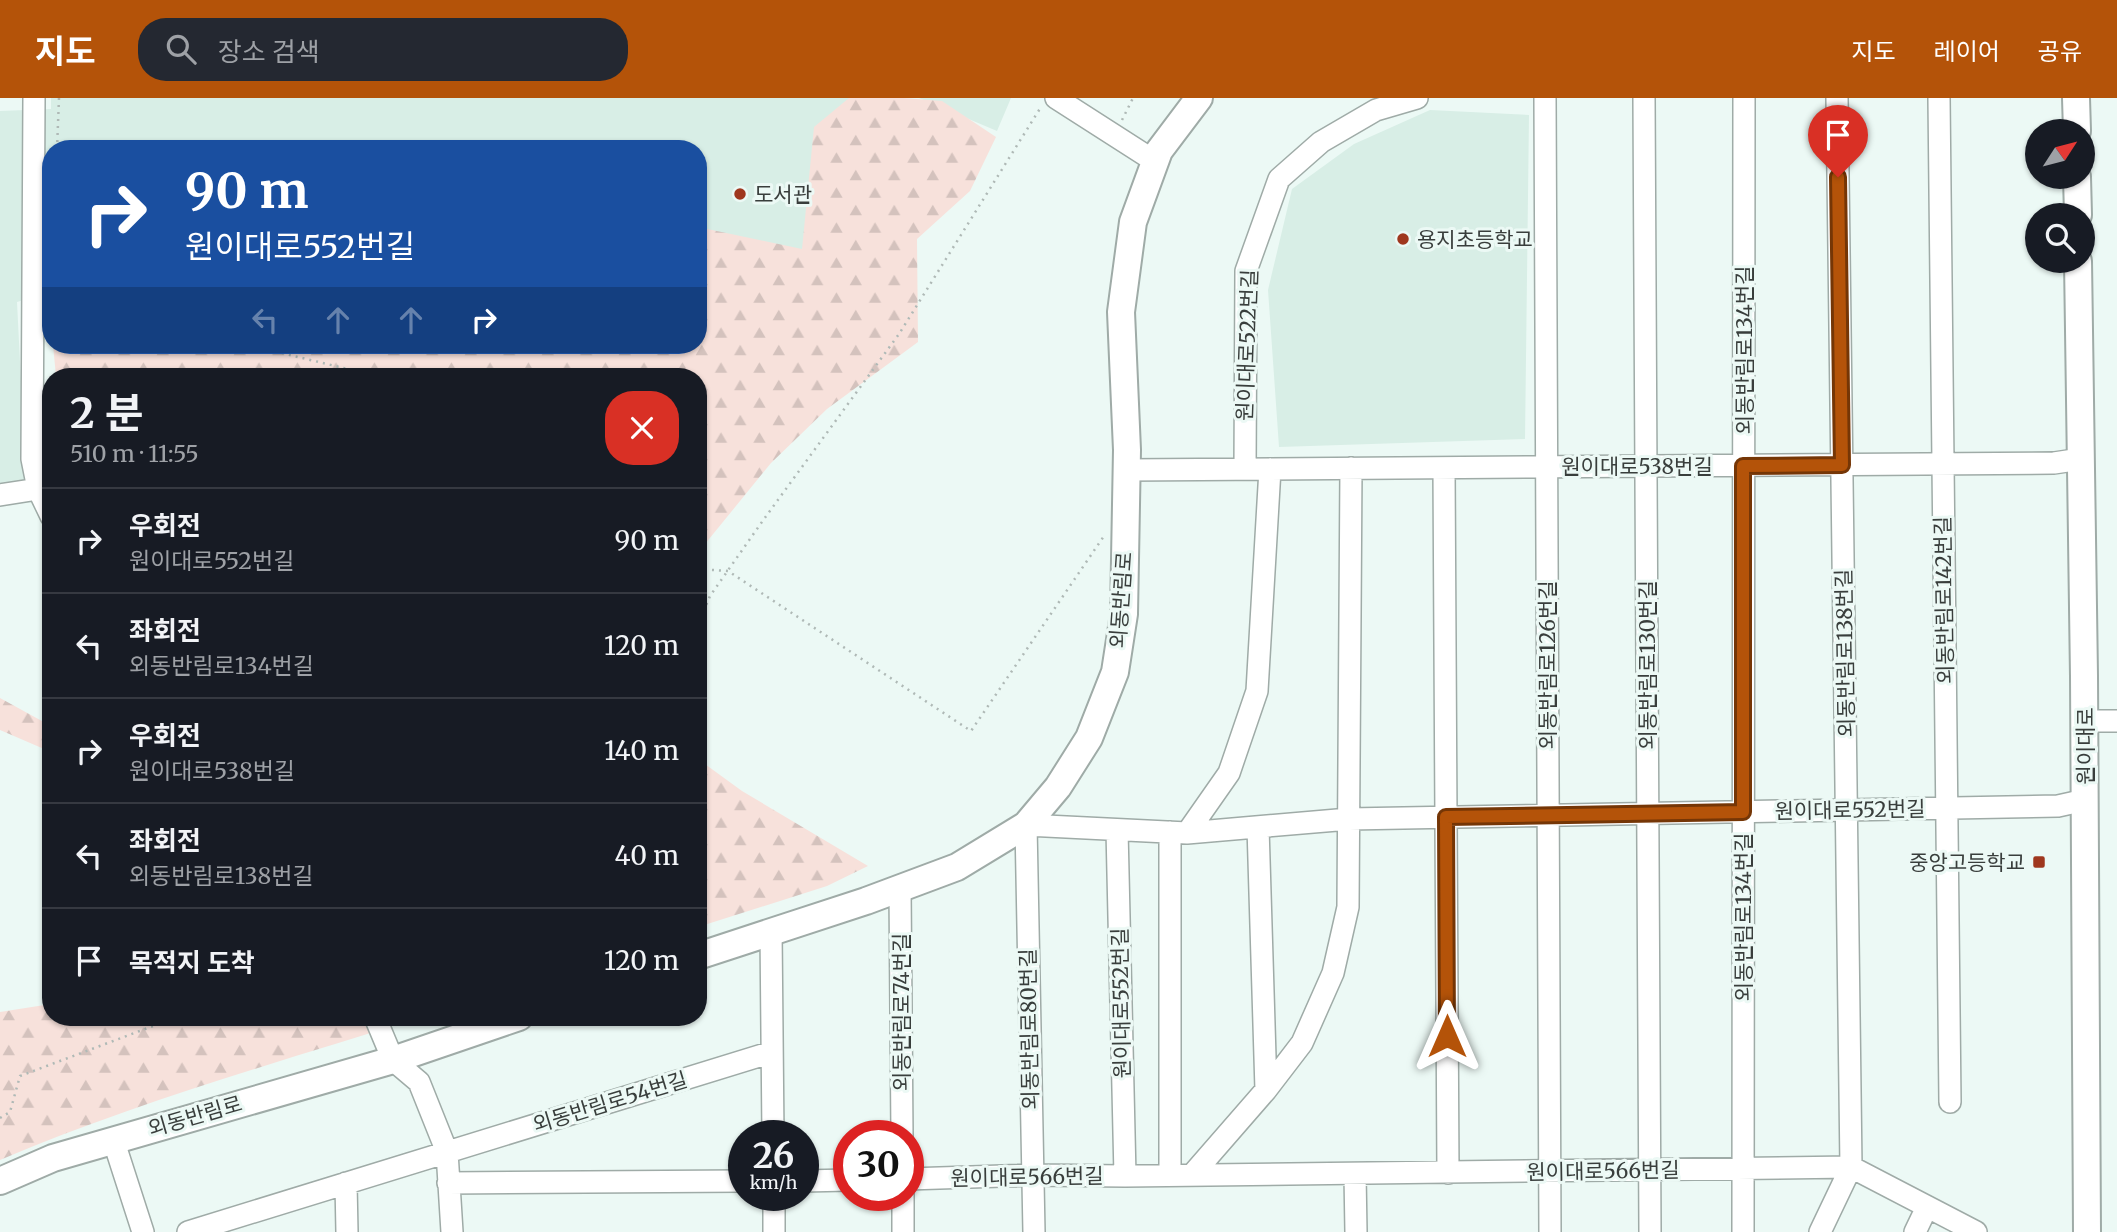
<!DOCTYPE html>
<html lang="ko">
<meta charset="utf-8">
<style>
:root{--surface:#171b24;--page:#242831;--text:#f1f3f6;--muted:#9ea1a6;--line:#363941;--accent:#b45309}
body{margin:0;font-family:Merriweather,"Noto Sans KR",serif;background:var(--page);color:var(--text);height:100vh;display:flex;flex-direction:column;font-size:26px;white-space:nowrap}
*{box-sizing:border-box;margin:0}
p{font-size:23px;color:var(--muted)}
.icon{flex:none;width:38px;height:38px;fill:none;stroke:currentColor;stroke-width:2;stroke-linecap:round;stroke-linejoin:round}
.map{position:relative;flex:1;overflow:hidden}
.panel{position:absolute;left:42px;top:270px;width:665px;height:658px;display:flex;flex-direction:column;background:var(--surface);border-radius:28px;box-shadow:0 2px 5px #0004}
.panel>*{flex:none}
.hud{position:absolute;left:42px;top:42px;width:665px;height:214px;border-radius:28px;box-shadow:0 2px 5px #0004;background:#1a4fa0;color:#fff;overflow:hidden}
.needle{width:46px;rotate:54deg}
.tools{position:absolute;left:2025px;top:21px;display:grid;gap:14px}
.tools a{display:grid;place-items:center;width:70px;height:70px;border-radius:50%;background:var(--surface);box-shadow:0 2px 5px #0004;font-size:35px}
.speed{position:absolute;left:728px;top:1022px;display:flex;gap:14px;font-size:35px;font-weight:700;text-align:center}
.speed>*{display:grid;place-content:center;width:91px;height:91px;border-radius:50%;background:var(--surface);box-shadow:0 2px 5px #0004;line-height:1}
.speed small{font-size:18px;font-weight:400}
.speed .limit{border:10px solid #d22;background:#fff;color:#111}
.pin{position:absolute;display:grid;place-items:center;width:60px;height:60px;color:#fff;margin:-72px -30px;border-radius:50% 50% 50% 0;rotate:-45deg;box-shadow:0 0 7px #0007}
.pin .icon{rotate:45deg}
.me{position:absolute;width:77px;margin:-38px;rotate:0deg;stroke-linejoin:round;filter:drop-shadow(0 0 5px #0008)}
.turn{display:flex;align-items:center;gap:24px;height:147px;padding:0 28px;font-size:32px}
.turn .icon{width:91px;height:91px;stroke-width:2.5}
.turn b{display:block;font-size:49px;line-height:60px}
.lanes{display:flex;align-items:center;height:66px;padding:0 28px;background:#0003;justify-content:center;gap:35px;direction:ltr}
.lanes .off{opacity:.35}
.round{display:grid;place-items:center;flex:none;width:74px;height:74px;border-radius:28px;background:var(--page)}
.summary{display:flex;align-items:center;justify-content:space-between;height:119px;padding:0 28px}
h1{font-size:42px;font-weight:700;line-height:52px}
ul{padding:0;list-style:none}
li{display:flex;align-items:center;gap:21px;height:105px;padding:0 28px;border-top:2px solid var(--line)}
li div{flex:1}
li b{display:block;font-size:26px}
li em{font-style:normal}
header{display:flex;align-items:center;gap:42px;box-sizing:border-box;height:98px;padding:0 35px;background:var(--accent);color:#fff}
header strong{font-size:33px}
nav{display:flex;gap:38px;margin-inline-start:auto;font-size:24px}
.search{width:490px;height:63px;background:var(--page);display:flex;align-items:center;gap:18px;box-sizing:border-box;padding:0 24px;border-radius:28px;color:var(--muted);font-size:26px}
.map>svg:first-child{display:block}
</style>
<header>
<strong>지도</strong>
<div class="search"><svg class="icon" aria-label="search" viewBox="0 0 24 24"><circle cx="10" cy="10" r="6"/><path d="M15 15l6 6"/></svg>장소 검색</div>
<nav><a>지도</a><a>레이어</a><a>공유</a></nav>
</header>
<div class="map">
<svg width="2117" height="1134" viewBox="0 0 2117 1134">
<defs>
<pattern id="forest-firs" width="22" height="20" patternUnits="userSpaceOnUse" patternTransform="scale(1.75)"><rect width="22" height="20" fill="#f7e1db"/><path d="M5 1l3.5 6h-7zM16 11l3.5 6h-7z" fill="#d4c2bd"/></pattern>
</defs>
<rect width="100%" height="100%" fill="#ecf9f5"/>
<!-- built -->
<path fill="#d8eee6" d="M51 0H903L809 170 698 145V51H51V194L17 204 26 384 0 386V13L51 11Z
M919 0H1011L997 33Z
M1430 12 1529 17 1525 341 1279 349 1268 192 1292 91 1354 46Z"/>
<!-- forest -->
<path fill="url(#forest-firs)" d="M849 0H904L942 3 996 39 970 93 917 141 918 244 827 311 771 365 705 446H698V278H56L53 247H698V129L802 151 814 29Z
M0 600 51 628V654L0 632Z
M698 661 742 693 868 768 827 788 698 829Z
M51 906V919H421C280 964 136 1004 0 1062V914Z"/>
<g fill="none" stroke-linecap="round" stroke-linejoin="round">
<defs>
<path id="minor" d="M34 0 32 361 38 391 51 418
M1056 0 1145 57
M1545 0 1550 1134
M1644 0 1650 1134
M1939 0 1950 1004
M1444 370 1448 1075
M1245 371 1246 173 1279 81 1321 44 1376 12 1417 0
M1127 372 2054 365 2081 361
M0 397 38 391
M2084 623H2117
M1258 729 1266 992
M1117 732 1125 1078
M1170 734V1077
M1187 735 1229 675 1257 593 1270 371
M900 790 902 1038
M771 833 773 1038
M375 919 393 962 419 984 447 1054 452 1134
M113 1041 143 1134
M1355 1076 1356 1134
M1192 1077 1266 992 1302 945 1333 875 1348 809 1351 370
M908 1081 1032 1077 1125 1078 1851 1069 1976 1134
M803 1083 849 1082
M346 1085 347 1134
M448 1085 744 1083
M774 1097V1134
M903 1097V1134
M188 1134 772 954
M1034 1134 1026 727 1187 735 1349 721 2058 708 2085 702
M1743 1134 1744 0
M1820 1134 1851 1069 1837 0
M1915 1134 1927 1109"/>
<path id="major" d="M2076 0 2077 33
M2077 79 2078 117
M2078 163 2084 578 2087 1134
M698 858 866 803 957 769 1026 727 1058 689 1089 640 1115 574 1124 516 1127 352 1121 214 1133 124 1159 53 1199 0
M0 1083 53 1060 393 962 519 919"/>
</defs>
<!-- minor casing -->
<use href="#minor" stroke="#9faba7" stroke-width="24"/>
<!-- major casing -->
<use href="#major" stroke="#9faba7" stroke-width="30"/>
<!-- path -->
<path stroke="#afb9b6" stroke-width="2.5" stroke-dasharray="2 5" stroke-linecap="butt" d="M1122 22 1133 0
M57 51 59 0
M69 247 72 257 86 247
M248 247 377 278
M698 471 728 473 971 633 1104 438
M698 526 710 498 764 421 899 236 1041 9
M231 919 243 922 250 919
M0 1020 10 1014 20 978 177 919"/>
<!-- minor -->
<use href="#minor" stroke="#fff" stroke-width="21"/>
<!-- major -->
<use href="#major" stroke="#fff" stroke-width="26"/>
</g>
<g fill="none" stroke-linecap="round" stroke-linejoin="round">
<defs>
<path id="route" d="M1447 938 1446 719 1743 714V368L1842 367 1838 79"/>
</defs>
<!-- route casing -->
<use href="#route" stroke="#753606" stroke-width="18"/>
<!-- route -->
<use href="#route" stroke="#b45309" stroke-width="12"/>
</g>
<!-- markers -->
<g fill="#9f371e" stroke="#ecf9f5" stroke-width="2.5">
<circle cx="740" cy="96" r="7"/>
<circle cx="1403" cy="141" r="7"/>
<rect x="2032" y="757" width="14" height="14" rx="3.5"/>
</g>
<g text-anchor="middle" dominant-baseline="central" stroke-width="6" stroke-linejoin="round" paint-order="stroke">
<!-- poi labels -->
<g font-size="21" fill="#393e3c" stroke="#ecf9f5" text-anchor="start">
<text x="754" y="96">도서관</text>
<text x="1417" y="141">용지초등학교</text>
<text x="2025" y="764" text-anchor="end">중앙고등학교</text>
</g>
<!-- street labels -->
<g font-size="21" fill="#393e3c" stroke="#ecf9f5">
<text transform="translate(1247 247) rotate(-88)">원이대로522번길</text>
<text transform="translate(1744 252) rotate(-90)">외동반림로134번길</text>
<text x="1637" y="368">원이대로538번길</text>
<text transform="translate(1121 502) rotate(-86)">외동반림로</text>
<text transform="translate(1944 502) rotate(-91)">외동반림로142번길</text>
<text transform="translate(1845 555) rotate(-91)">외동반림로138번길</text>
<text transform="translate(1547 567) rotate(-90)">외동반림로126번길</text>
<text transform="translate(1647 567) rotate(-90)">외동반림로130번길</text>
<text transform="translate(2085 648) rotate(-90)">원이대로</text>
<text transform="translate(1850 712) rotate(-1)">원이대로552번길</text>
<text transform="translate(1743 819) rotate(-90)">외동반림로134번길</text>
<text transform="translate(1121 905) rotate(-91)">원이대로552번길</text>
<text transform="translate(901 914) rotate(-90)">외동반림로74번길</text>
<text transform="translate(1029 931) rotate(-91)">외동반림로80번길</text>
<text transform="translate(610 1004) rotate(-17)">외동반림로54번길</text>
<text transform="translate(195 1018) rotate(-16)">외동반림로</text>
<text transform="translate(1603 1073) rotate(-1)">원이대로566번길</text>
<text transform="translate(1027 1079) rotate(-1)">원이대로566번길</text>
</g>
</g>
</svg>
<div class="tools">
<a><svg class="needle" viewBox="-14 -14 28 28"><path d="M0-13l5 13h-10z" fill="#e53935"/><path d="M0 13l5-13h-10z" fill="#9ea1a6"/></svg></a>
<a><svg class="icon" aria-label="search" viewBox="0 0 24 24"><circle cx="10" cy="10" r="6"/><path d="M15 15l6 6"/></svg></a>
</div>
<div class="speed"><div>26<small>km/h</small></div><div class="limit">30</div></div>
<div class="pin" style="left:1838px;top:79px;background:#d93025"><svg class="icon" aria-label="arrive" viewBox="0 0 24 24"><path d="M6 21V4h12l-3 4 3 4H6"/></svg></div>
<svg class="me" style="left:1447px;top:938px" viewBox="-20 -20 40 40"><path d="M0-17L14 15 0 8-14 15z" fill="#b45309" stroke="#fff" stroke-width="4"/></svg>
<div class="hud">
<div class="turn"><svg class="icon" aria-label="right" viewBox="0 0 24 24"><path d="M7 20v-9h11M14 6l5 5-5 5"/></svg><div><b>90 m</b>원이대로552번길</div></div>
<div class="lanes"><svg class="icon off" aria-label="left" viewBox="0 0 24 24"><path d="M17 20v-9H6M10 6l-5 5 5 5"/></svg><svg class="icon off" aria-label="ahead" viewBox="0 0 24 24"><path d="M12 20V5M6 11l6-6 6 6"/></svg><svg class="icon off" aria-label="ahead" viewBox="0 0 24 24"><path d="M12 20V5M6 11l6-6 6 6"/></svg><svg class="icon" aria-label="right" viewBox="0 0 24 24"><path d="M7 20v-9h11M14 6l5 5-5 5"/></svg></div>
</div>
<section class="panel">
<div class="summary"><div><h1>2 분</h1><p>510 m · 11:55</p></div><a class="round" style="background:#d93025;color:#fff"><svg class="icon" aria-label="close" viewBox="0 0 24 24"><path d="M6 6l12 12M18 6L6 18"/></svg></a></div>
<ul>
<li><svg class="icon" aria-label="right" viewBox="0 0 24 24"><path d="M7 20v-9h11M14 6l5 5-5 5"/></svg><div><b>우회전</b><p>원이대로552번길</p></div><em>90 m</em></li>
<li><svg class="icon" aria-label="left" viewBox="0 0 24 24"><path d="M17 20v-9H6M10 6l-5 5 5 5"/></svg><div><b>좌회전</b><p>외동반림로134번길</p></div><em>120 m</em></li>
<li><svg class="icon" aria-label="right" viewBox="0 0 24 24"><path d="M7 20v-9h11M14 6l5 5-5 5"/></svg><div><b>우회전</b><p>원이대로538번길</p></div><em>140 m</em></li>
<li><svg class="icon" aria-label="left" viewBox="0 0 24 24"><path d="M17 20v-9H6M10 6l-5 5 5 5"/></svg><div><b>좌회전</b><p>외동반림로138번길</p></div><em>40 m</em></li>
<li><svg class="icon" aria-label="arrive" viewBox="0 0 24 24"><path d="M6 21V4h12l-3 4 3 4H6"/></svg><div><b>목적지 도착</b></div><em>120 m</em></li>
</ul>
</section>
</div>
